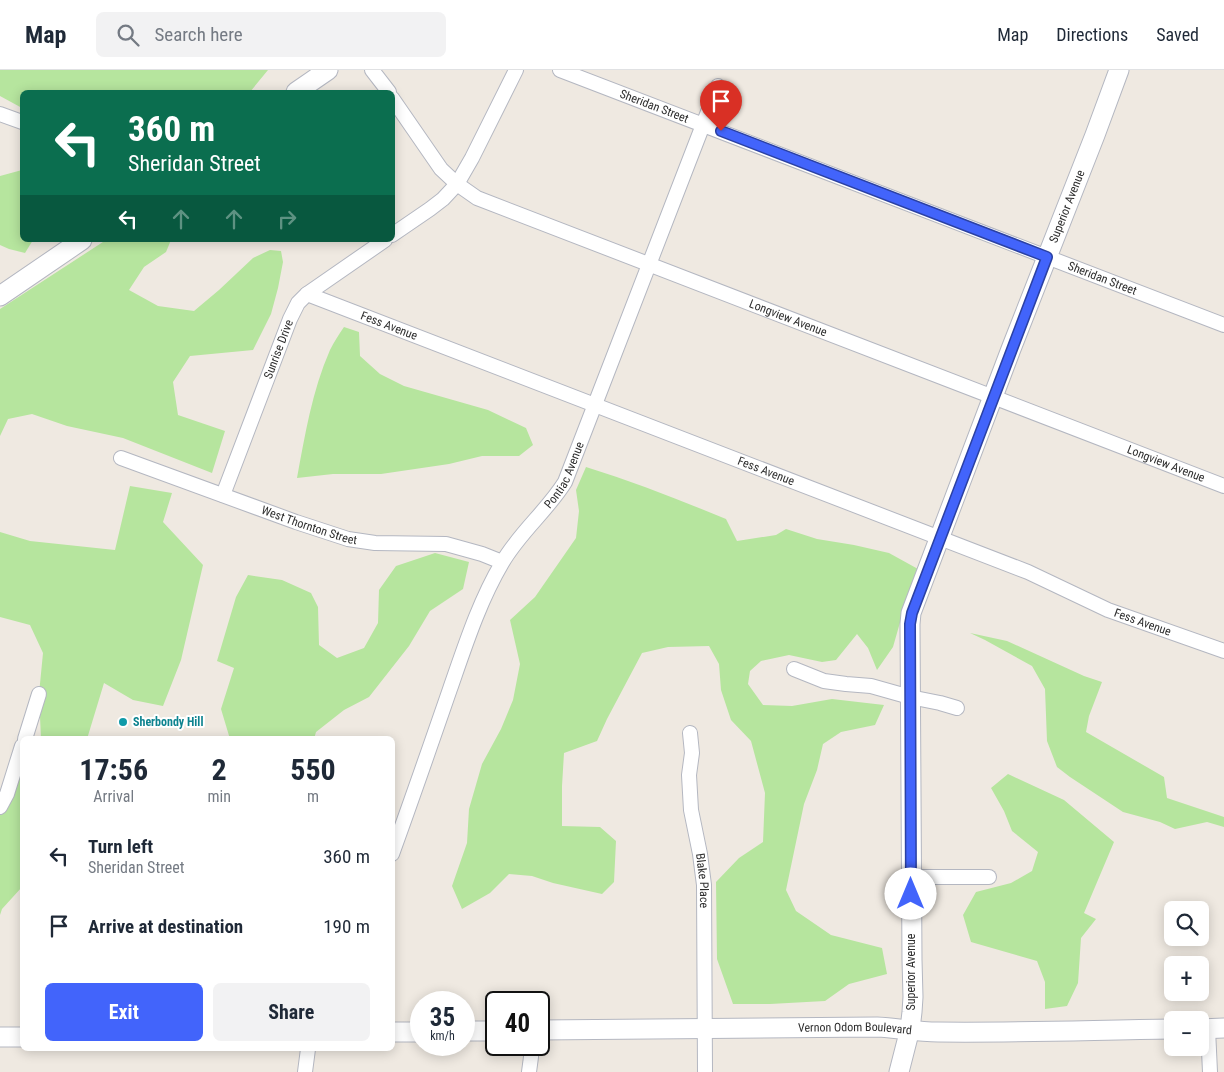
<!DOCTYPE html>
<meta charset="utf-8">
<style>
:root{--surface:#fff;--page:#f2f2f3;--text:#1f2937;--muted:#747a83;--line:#e0e1e3;--accent:#4264fb}
body{margin:0;font-family:"Roboto Condensed",sans-serif;background:var(--page);color:var(--text);height:100vh;display:flex;flex-direction:column;font-size:19px;white-space:nowrap}
*{box-sizing:border-box;margin:0}
p{font-size:16px;color:var(--muted)}
.icon{flex:none;width:28px;height:28px;fill:none;stroke:currentColor;stroke-width:2;stroke-linecap:round;stroke-linejoin:round}
.map{position:relative;flex:1;overflow:hidden}
.sheet{position:absolute;left:20px;top:666px;width:375px;height:315px;display:flex;flex-direction:column;background:var(--surface);border-radius:8px;box-shadow:0 2px 12px #0003}
.sheet>*{flex:none}
.guide{position:absolute;left:20px;top:20px;width:375px;height:152px;border-radius:8px;box-shadow:0 2px 12px #0003;background:#0b6e4f;color:#fff;overflow:hidden}
.fabs{position:absolute;left:1164px;top:831px;display:grid;gap:10px}
.fabs a{display:grid;place-items:center;width:45px;height:45px;border-radius:8px;background:var(--surface);box-shadow:0 2px 12px #0003;font-size:25px}
.speed{position:absolute;left:410px;top:921px;display:flex;gap:10px;font-size:25px;font-weight:700;text-align:center}
.speed>*{display:grid;place-content:center;width:65px;height:65px;border-radius:50%;background:var(--surface);box-shadow:0 2px 12px #0003;line-height:1}
.speed small{font-size:12px;font-weight:400}
.speed .limit{border:2px solid #111;border-radius:8px;background:#fff;color:#111}
.pin{position:absolute;display:grid;place-items:center;width:42px;height:42px;color:#fff;margin:-51px -21px;border-radius:50% 50% 50% 0;rotate:-45deg;box-shadow:0 0 5px #0007}
.pin .icon{rotate:45deg}
.me{position:absolute;width:55px;margin:-28px;rotate:0deg;stroke-linejoin:round;filter:drop-shadow(0 0 4px #0008)}
.turn{display:flex;align-items:center;gap:18px;height:105px;padding:0 25px;font-size:22px}
.turn .icon{width:65px;height:65px;stroke-width:2.5}
.turn b{display:block;font-size:35px;line-height:42px}
.lanes{display:flex;align-items:center;height:48px;padding:0 25px;background:#0003;justify-content:center;gap:25px;direction:ltr}
.lanes .off{opacity:.35}
.eta{display:flex;justify-content:space-evenly;align-items:center;height:85px;text-align:center}
.eta b{font-size:30px;font-weight:700;line-height:35px}
.action{display:flex;gap:10px;margin-top:auto;padding:10px 25px}
.action a{flex:1;height:58px;border-radius:8px;background:var(--accent);color:#fff;font-size:20px;font-weight:700;line-height:58px;text-align:center}
.action a+a{background:var(--page);color:var(--text)}
ul{padding:0;list-style:none}
li{display:flex;align-items:center;gap:15px;height:70px;padding:0 25px}
li div{flex:1}
li b{display:block;font-size:19px}
li em{font-style:normal}
header{display:flex;align-items:center;gap:30px;box-sizing:border-box;height:70px;padding:0 25px;background:var(--surface);border-bottom:1px solid var(--line)}
header strong{font-size:24px}
nav{display:flex;gap:28px;margin-inline-start:auto;font-size:18px}
.search{width:350px;height:45px;background:var(--page);display:flex;align-items:center;gap:12px;box-sizing:border-box;padding:0 18px;border-radius:8px;color:var(--muted);font-size:19px}
.map>svg:first-child{display:block}
</style>
<header>
<strong>Map</strong>
<div class="search"><svg class="icon" aria-label="search" viewBox="0 0 24 24"><circle cx="10" cy="10" r="6"/><path d="M15 15l6 6"/></svg>Search here</div>
<nav><a>Map</a><a>Directions</a><a>Saved</a></nav>
</header>
<div class="map">
<svg width="1224" height="1002" viewBox="0 0 1224 1002">
<rect width="100%" height="100%" fill="#efe9e1"/>
<!-- green -->
<path fill="#b6e59e" d="M0 0H268L250 22H22V38L0 26Z
M22 100V170H33L25 183 9 179 0 175V106Z
M106 170H171L166 182 144 197 129 220 158 236 194 241 219 220 253 188 270 180 281 181 283 192 278 218 271 244 253 280 190 286 173 312 178 345 225 361 212 403 123 368 67 356 32 344 8 349 0 366V239Z
M344 257 359 262 360 286 380 304 404 316 488 340 526 358 533 375 519 386H482L449 394 381 404H333L297 408C305 365 312 321 330 280 334 272 339 264 344 257Z
M586 397C634 412 680 430 726 449L737 471 776 465 786 459 817 469 854 475 889 483 918 499 905 535 893 577 877 600 868 578 857 564 836 590 822 592 789 585 761 591 750 601 748 614 763 635 792 636 832 629 884 635 875 655 841 662 823 674 817 700 804 734 786 820 796 841 831 865 882 878 887 904 849 914 825 931 770 934H733L717 889 716 812 739 788 763 772 765 723 751 671 731 650 721 620 719 594 709 576 668 577 642 583 607 649 597 671 564 683 562 716V756L600 757 616 771 614 812 602 824 553 813 532 806 509 804 490 823 462 839 452 816 467 773 469 739 482 694 501 659 513 630 520 594 510 550 535 527 576 468 579 441 576 420Z
M130 416 172 423 163 452 203 495 181 590 163 636 133 630 104 613 87 669H41L39 624 43 583 30 555 0 547V462L30 471 115 480Z
M435 483 469 492 463 519 430 541 409 576 369 627 344 640 316 662 314 669H230L221 639 234 598 217 591 236 527 248 505 282 510 311 523 318 537 319 575 337 588 364 578 378 553 379 520 396 496Z
M970 563 1007 571 1084 606 1102 612 1089 646 1086 662 1164 707 1167 728 1224 747V757L1207 752 1175 759 1160 752 1123 742 1070 707 1057 697 1047 671 1045 619 1032 596 985 570Z
M22 692V817L2 839 0 845V737Z
M1008 704 1064 730 1114 772 1084 843 1096 849 1081 868 1078 913 1067 936 1045 939V912L1037 891 971 872 963 845 976 822 1011 813 1032 801 1038 782 1012 761 1004 741 991 718Z"/>
<g fill="none" stroke-linecap="round" stroke-linejoin="round">
<defs>
<g id="street">
<path d="M372 0 389 22"/>
<path id="s1" d="M560 0 1224 255"/>
<path id="s2" d="M392 28 441 99 457 114 477 128 1224 416"/>
<path d="M0 44 22 52"/>
<path d="M392 165 430 139 443 129 457 114 472 88 516 0"/>
<path id="s3" d="M307 224 1028 502 1108 540 1224 581"/>
<path id="s4" d="M121 388 296 452 348 469 375 473 446 474 482 484 502 492"/>
<path id="s5" d="M223 425 290 249 298 233 307 224 385 170"/>
<path d="M794 599 824 611 846 614 871 616 910 627 940 633 957 638"/>
<path id="s6" d="M690 663 692 683 689 705 691 740 700 784 704 815 705 1002"/>
<path d="M25 669 39 624"/>
<path d="M0 737 7 724 22 676"/>
<path id="s7" d="M392 784C412 729 431 674 450 619 465 576 479 532 502 493 519 463 547 441 565 412L718 16"/>
<path d="M911 807H989"/>
<path d="M1208 959 1210 1002"/>
<path d="M305 1002 308 979"/>
<path d="M529 1002 531 987V975"/>
</g>
<g id="secondary">
<path d="M296 22 328 0"/>
<path d="M0 226 82 170"/>
<path d="M1200 959 1224 958"/>
<path id="s8" d="M539 960 877 957C897 958 918 962 938 962 1016 963 1094 960 1172 959"/>
<path d="M464 961H496"/>
<path d="M392 962H421"/>
<path d="M0 967H22"/>
<path id="s9" d="M899 1002 910 959 912 942 913 927 912 890 910 554 911 543 1011 279 1095 65 1119 0"/>
</g>
</defs>
<!-- street casing -->
<use href="#street" stroke="#b4b7c1" stroke-width="16"/>
<!-- secondary casing -->
<use href="#secondary" stroke="#b4b7c1" stroke-width="21"/>
<!-- street -->
<use href="#street" stroke="#fff" stroke-width="14"/>
<!-- secondary -->
<use href="#secondary" stroke="#fff" stroke-width="19"/>
</g>
<g fill="none" stroke-linecap="round" stroke-linejoin="round">
<defs>
<path id="route" d="M721 61 1047 187 912 543 910 554 911 824"/>
</defs>
<!-- route casing -->
<use href="#route" stroke="#2b41a3" stroke-width="12"/>
<!-- route -->
<use href="#route" stroke="#4264fb" stroke-width="9"/>
</g>
<!-- markers -->
<circle fill="#0f9aa8" stroke="#fff" stroke-width="2" cx="123" cy="652" r="5"/>
<g text-anchor="middle" dominant-baseline="central" stroke-width="4" stroke-linejoin="round" paint-order="stroke">
<!-- street labels -->
<g font-size="12" fill="#2e2e2e" stroke="#fff">
<text stroke="none"><textPath href="#s1" startOffset="101">Sheridan Street</textPath></text>
<text stroke="none"><textPath href="#s9" startOffset="896">Superior Avenue</textPath></text>
<text stroke="none"><textPath href="#s1" startOffset="581">Sheridan Street</textPath></text>
<text stroke="none"><textPath href="#s2" startOffset="466">Longview Avenue</textPath></text>
<text stroke="none"><textPath href="#s3" startOffset="88">Fess Avenue</textPath></text>
<text stroke="none"><textPath href="#s5" startOffset="156">Sunrise Drive</textPath></text>
<text stroke="none"><textPath href="#s2" startOffset="871">Longview Avenue</textPath></text>
<text stroke="none"><textPath href="#s3" startOffset="492">Fess Avenue</textPath></text>
<text stroke="none"><textPath href="#s7" startOffset="420">Pontiac Avenue</textPath></text>
<text stroke="none"><textPath href="#s4" startOffset="200">West Thornton Street</textPath></text>
<text stroke="none"><textPath href="#s3" startOffset="898">Fess Avenue</textPath></text>
<text stroke="none"><textPath href="#s6" startOffset="149">Blake Place</textPath></text>
<text transform="translate(911 902) rotate(-90)">Superior Avenue</text>
<text stroke="none"><textPath href="#s8" startOffset="316">Vernon Odom Boulevard</textPath></text>
</g>
<!-- culture labels -->
<g font-size="12" font-weight="bold" fill="#0d838f" stroke="#fff" text-anchor="start">
<text x="133" y="652">Sherbondy Hill</text>
</g>
</g>
</svg>
<div class="fabs">
<a><svg class="icon" aria-label="search" viewBox="0 0 24 24"><circle cx="10" cy="10" r="6"/><path d="M15 15l6 6"/></svg></a>
<a>+</a>
<a>−</a>
</div>
<div class="speed"><div>35<small>km/h</small></div><div class="limit">40</div></div>
<div class="pin" style="left:721px;top:61px;background:#d93025"><svg class="icon" aria-label="arrive" viewBox="0 0 24 24"><path d="M6 21V4h12l-3 4 3 4H6"/></svg></div>
<svg class="me" style="left:911px;top:824px" viewBox="-20 -20 40 40"><circle r="19" fill="#fff"/><path d="M0-13L10 11 0 6-10 11z" fill="#4264fb"/></svg>
<div class="guide">
<div class="turn"><svg class="icon" aria-label="left" viewBox="0 0 24 24"><path d="M17 20v-9H6M10 6l-5 5 5 5"/></svg><div><b>360 m</b>Sheridan Street</div></div>
<div class="lanes"><svg class="icon" aria-label="left" viewBox="0 0 24 24"><path d="M17 20v-9H6M10 6l-5 5 5 5"/></svg><svg class="icon off" aria-label="ahead" viewBox="0 0 24 24"><path d="M12 20V5M6 11l6-6 6 6"/></svg><svg class="icon off" aria-label="ahead" viewBox="0 0 24 24"><path d="M12 20V5M6 11l6-6 6 6"/></svg><svg class="icon off" aria-label="right" viewBox="0 0 24 24"><path d="M7 20v-9h11M14 6l5 5-5 5"/></svg></div>
</div>
<section class="sheet">
<div class="eta">
<div><b>17:56</b><p>Arrival</p></div>
<div><b>2</b><p>min</p></div>
<div><b>550</b><p>m</p></div>
</div>
<ul>
<li><svg class="icon" aria-label="left" viewBox="0 0 24 24"><path d="M17 20v-9H6M10 6l-5 5 5 5"/></svg><div><b>Turn left</b><p>Sheridan Street</p></div><em>360 m</em></li>
<li><svg class="icon" aria-label="arrive" viewBox="0 0 24 24"><path d="M6 21V4h12l-3 4 3 4H6"/></svg><div><b>Arrive at destination</b></div><em>190 m</em></li>
</ul>
<div class="action"><a>Exit</a><a>Share</a></div>
</section>
</div>
